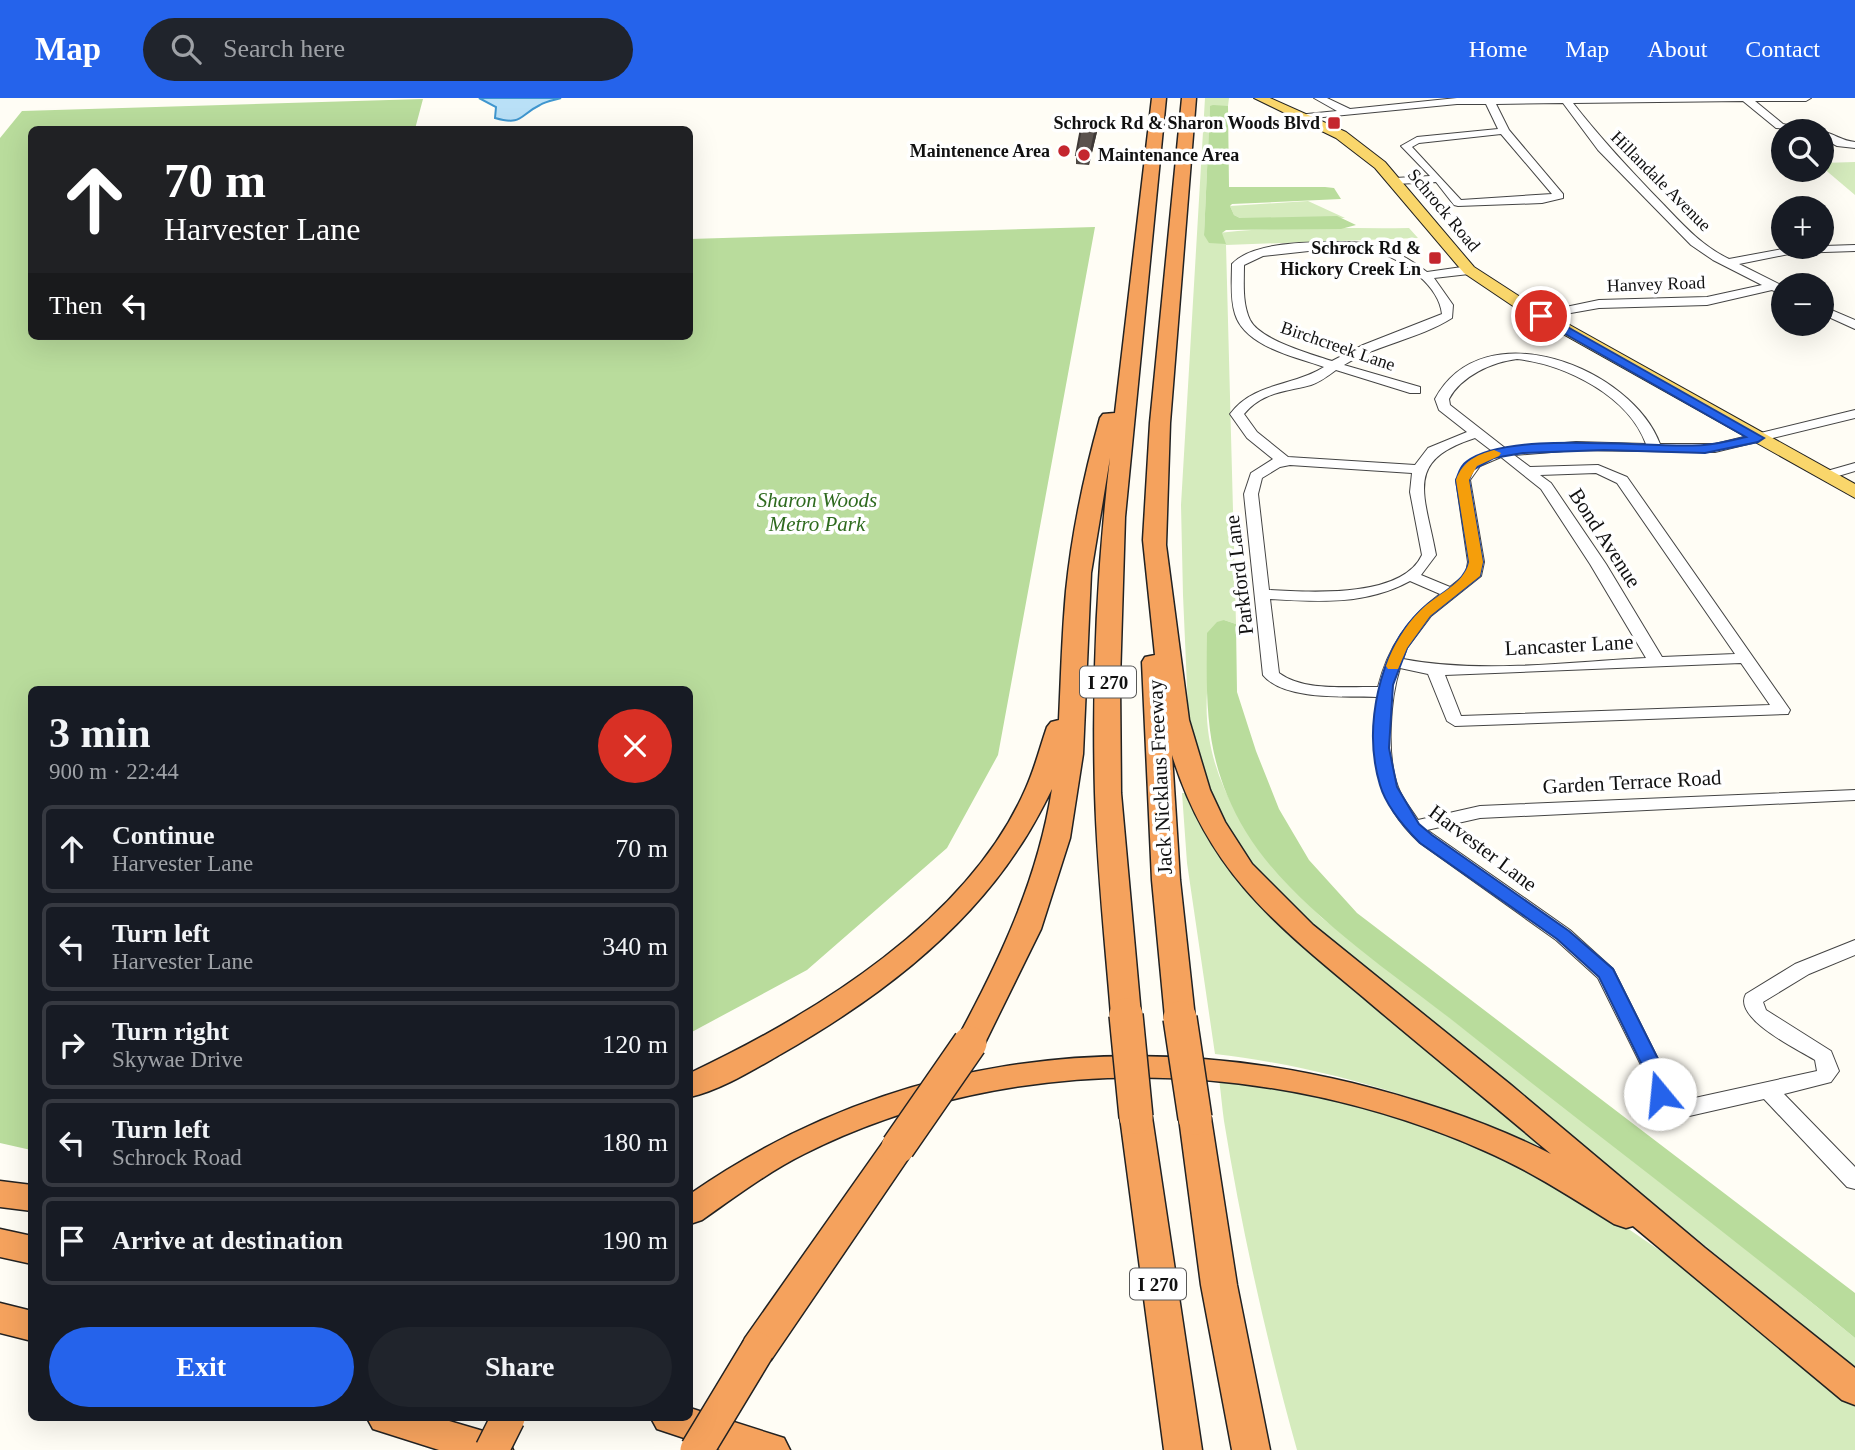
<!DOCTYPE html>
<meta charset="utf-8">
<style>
:root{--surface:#171b24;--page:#20242c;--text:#f1f3f6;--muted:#9ea1a6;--line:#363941;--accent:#2563eb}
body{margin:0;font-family:Georgia,serif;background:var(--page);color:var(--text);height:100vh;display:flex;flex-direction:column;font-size:26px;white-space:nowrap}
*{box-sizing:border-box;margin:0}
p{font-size:23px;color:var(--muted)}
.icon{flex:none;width:38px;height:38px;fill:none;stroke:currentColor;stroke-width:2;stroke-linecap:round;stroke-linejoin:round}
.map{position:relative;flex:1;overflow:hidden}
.drawer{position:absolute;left:28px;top:588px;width:665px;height:735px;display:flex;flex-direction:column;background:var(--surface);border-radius:10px;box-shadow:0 7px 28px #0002}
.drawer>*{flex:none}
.guide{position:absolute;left:28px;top:28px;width:665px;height:214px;border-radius:10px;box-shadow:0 7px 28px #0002;background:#202124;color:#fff;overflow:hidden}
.fabs{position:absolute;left:1771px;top:21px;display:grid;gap:14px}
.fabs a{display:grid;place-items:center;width:63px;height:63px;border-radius:50%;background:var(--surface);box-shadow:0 7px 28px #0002;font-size:35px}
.pin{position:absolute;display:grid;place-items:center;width:60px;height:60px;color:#fff;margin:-30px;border:4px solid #fff;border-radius:50%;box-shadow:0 2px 7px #0007}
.me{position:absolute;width:77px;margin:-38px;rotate:343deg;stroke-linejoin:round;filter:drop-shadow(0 0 5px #0008)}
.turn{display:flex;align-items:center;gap:24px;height:147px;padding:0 21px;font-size:32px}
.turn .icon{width:91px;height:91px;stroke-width:2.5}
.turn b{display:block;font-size:49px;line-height:60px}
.then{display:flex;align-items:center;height:66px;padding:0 21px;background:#0003;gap:14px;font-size:26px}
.round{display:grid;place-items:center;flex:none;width:74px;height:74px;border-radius:37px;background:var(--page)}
.headline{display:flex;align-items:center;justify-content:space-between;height:119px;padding:0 21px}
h1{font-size:42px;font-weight:700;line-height:52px}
.cta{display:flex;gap:14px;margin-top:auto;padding:14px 21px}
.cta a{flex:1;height:80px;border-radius:42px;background:var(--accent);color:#fff;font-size:28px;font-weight:700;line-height:80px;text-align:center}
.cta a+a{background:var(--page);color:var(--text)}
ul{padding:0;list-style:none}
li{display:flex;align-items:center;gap:21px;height:88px;margin:0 14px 10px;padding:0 7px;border:4px solid var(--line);border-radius:10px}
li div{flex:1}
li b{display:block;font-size:26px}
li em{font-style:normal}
header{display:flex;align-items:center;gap:42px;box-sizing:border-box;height:98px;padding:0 35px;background:var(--accent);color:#fff}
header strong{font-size:33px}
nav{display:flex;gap:38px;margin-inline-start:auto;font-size:24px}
.search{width:490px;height:63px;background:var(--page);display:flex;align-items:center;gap:18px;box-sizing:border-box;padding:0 24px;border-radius:38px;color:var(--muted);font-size:26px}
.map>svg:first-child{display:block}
</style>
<header>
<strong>Map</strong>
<div class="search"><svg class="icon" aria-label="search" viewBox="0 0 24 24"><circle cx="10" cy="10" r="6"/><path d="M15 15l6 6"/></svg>Search here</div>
<nav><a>Home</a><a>Map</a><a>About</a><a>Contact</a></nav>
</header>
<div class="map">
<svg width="1855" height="1352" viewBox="0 0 1855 1352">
<rect width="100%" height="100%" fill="#fffdf5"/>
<!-- green -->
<path fill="#d5ebbd" d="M1205 0H1229L1228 8 1210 9 1204 137C1271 127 1342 131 1409 130L1418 140 1226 147 1236 526 1224 522C1219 545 1208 571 1207 595 1201 690 1261 757 1322 820L1751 1155 1855 1240V1271L1647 1100 1355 871 1237 754 1194 657 1188 611 1183 497 1181 407Z
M1855 64V97L1822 69V65Z
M1308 103 1345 120H1240L1234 117 1230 108Z
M1182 695H1188L1198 721 1542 1043 1536 1047C1432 1003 1328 969 1215 956L1187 765Z
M1219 981 1328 1000 1457 1038 1595 1108 1694 1176 1855 1309V1352H1297C1267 1245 1242 1133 1224 1023 1222 1009 1221 995 1219 981Z"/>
<!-- forest -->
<path fill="#b9dc9c" d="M423 1 415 31 32 32V238H690V141L1095 129 998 657 947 750 807 872 690 935V592H32L31 1052 0 1045V40L22 13Z
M1213 7 1228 8 1229 89H1325L1334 90 1341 101 1232 106 1230 108 1234 117 1240 120 1337 118 1356 127 1341 131 1226 132 1222 135 1226 146 1209 145 1204 137 1210 8Z
M1224 522 1236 526 1237 594 1256 653 1279 711 1309 762 1357 815 1855 1195V1240C1723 1131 1586 1029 1452 922 1385 870 1290 806 1246 734 1205 666 1206 611 1207 535L1217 524Z"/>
<!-- water -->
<path fill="#b9e0f7" stroke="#3f96cf" stroke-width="2" d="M479 0H561C555 2 546 3 540 7 519 17 523 28 495 20L496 9Z"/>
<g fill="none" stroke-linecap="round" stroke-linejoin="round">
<defs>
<path id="minor" d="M1314 0H1327L1350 11 1457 0H1811L1806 3H1755L1783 26 1813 33 1776 30 1743 3 1573 5C1601 41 1631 73 1663 106 1683 127 1702 148 1729 161L1793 149 1855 147V153L1794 155 1739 166 1783 188V197L1772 192 1707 207 1599 210 1537 221V215L1599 202 1707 199 1762 187 1713 162 1691 147 1598 52 1563 5 1496 6 1509 32 1563 96V100L1542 105 1458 108 1454 107 1436 84 1395 86 1390 83 1395 80 1430 78 1401 48 1417 39 1498 31 1486 6H1457L1303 21V17L1307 16 1337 13ZM1501 36 1552 96 1461 102 1412 49 1419 45Z
M1821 33C1833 35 1842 43 1855 44V50L1837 48 1822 40Z
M1349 144C1380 145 1402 155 1427 174L1469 168 1475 172 1469 176 1434 180 1453 207 1452 220C1419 241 1378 246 1344 267L1420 289V295H1410L1336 272C1328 278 1320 284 1311 287 1285 294 1262 294 1244 316L1257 334 1288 359 1415 367 1428 350 1467 334 1439 312 1435 301C1483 211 1632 270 1660 346H1715L1855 312V320L1715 354 1576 352 1514 357 1530 369 1598 367 1627 379 1790 612 1788 616 1455 628 1447 623 1428 576 1400 570C1390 601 1386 658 1398 689 1402 701 1412 712 1418 722L1480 708 1855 692V702L1480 720 1427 732 1570 832 1613 871 1664 973 1672 997 1681 1003 1817 973 1815 962C1797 951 1732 920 1746 896L1795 866 1855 842V857L1809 876 1763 904 1766 912 1831 953 1839 973 1831 984 1784 996 1855 1069V1091L1847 1089 1764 1001 1685 1019 1669 1016 1655 1007 1644 973 1598 880 1556 842 1420 745C1372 701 1373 659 1377 599 1346 598 1284 603 1263 577L1244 396 1251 375 1273 361 1247 340 1230 316C1254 284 1292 289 1324 269 1296 259 1245 249 1235 216 1230 200 1232 182 1232 166 1254 142 1318 144 1349 144ZM1327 151C1343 151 1362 149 1377 154 1403 162 1439 187 1442 216L1363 247 1332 263C1311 256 1260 242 1250 222 1242 205 1244 185 1244 167L1263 158ZM1517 261C1565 266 1629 298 1646 346L1576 344 1505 350 1450 307 1449 301C1461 278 1492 264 1517 261ZM1475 340 1492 353 1470 362 1456 382 1468 464 1466 476 1450 489 1421 477 1436 457C1425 396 1403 363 1475 340ZM1501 359 1541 391 1590 466 1646 560C1567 564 1482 576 1403 561L1407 550 1431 518 1481 478 1484 464 1470 382 1480 368ZM1290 367 1412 375 1410 394 1422 457C1402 501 1308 494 1269 492L1258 396 1262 380 1280 369ZM1596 375 1617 385 1735 556 1662 559 1606 466 1551 385 1540 377ZM1410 483 1440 496C1408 520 1388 549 1378 589 1347 588 1305 594 1279 575L1270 501C1319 504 1366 507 1410 483ZM1741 565 1770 607 1461 618 1445 577Z
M1822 208 1855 222V231L1822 216Z
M1855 365V373L1825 382 1818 378 1820 375Z"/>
<path id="major" d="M1254 0H1270L1346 34 1385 64 1474 169 1525 202 1855 386V400L1513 208 1464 175 1375 70 1336 40Z"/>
<path id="highway" d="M1152 0H1166L1125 419 1120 583 1121 695 1141 917 1137 924 1126 928 1115 924 1111 917C1105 843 1097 769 1095 695 1092 584 1097 470 1110 360L1091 475 1083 656 1070 740 1041 831 981 953 970 956 959 953 955 945C999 864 1038 782 1052 691 1042 711 1031 732 1018 751 960 839 872 904 781 956 753 972 721 992 690 999V975C815 916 969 822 1026 690 1035 670 1040 649 1047 629L1051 624 1059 622C1061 579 1062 536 1066 493 1072 434 1084 377 1100 320L1103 316 1115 315Z
M1182 0H1196L1170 325 1166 447 1189 622 1210 692 1225 724 1252 766 1313 827 1511 987 1705 1150 1855 1270V1307L1842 1302 1633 1128 1626 1130 1614 1126C1572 1100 1531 1073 1485 1053 1272 959 1015 950 804 1056 768 1074 735 1099 702 1122L690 1126V1096C889 958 1119 929 1352 985 1420 1002 1488 1024 1551 1056 1489 1003 1425 952 1363 899 1273 824 1208 773 1172 657L1180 782 1195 920 1191 928 1180 931 1169 928 1165 920 1152 782 1142 564 1145 559 1155 557 1143 442 1150 325Z
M1136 1007 1147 1011 1152 1019 1202 1352H1164L1120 1019 1125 1011Z
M1195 1008 1206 1012 1211 1020 1237 1187 1270 1352H1232L1201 1187 1179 1020 1184 1012Z
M898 1037 910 1040 914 1049 910 1058 771 1262 758 1266 745 1262 740 1251 745 1240 886 1040Z
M0 1083 32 1087V1113L0 1109Z
M0 1131 32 1138V1166L0 1159Z
M0 1205 32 1213V1243L0 1235Z
M690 1310 784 1340 790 1352H720L657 1331 651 1320H690Z
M367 1320H439L507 1340 513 1352H439L373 1331Z"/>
</defs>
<!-- minor casing -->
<use href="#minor" stroke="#444" stroke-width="2"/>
<!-- major casing -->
<use href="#major" stroke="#222" stroke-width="2"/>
<!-- highway casing -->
<use href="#highway" stroke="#222" stroke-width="3"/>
<!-- minor -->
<use href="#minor" fill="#fff" fill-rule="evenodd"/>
<!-- major -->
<use href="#major" fill="#f9d66b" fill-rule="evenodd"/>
<!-- highway -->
<use href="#highway" fill="#f5a25d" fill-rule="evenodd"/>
<defs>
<path id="highway-bridge" d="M1126 917 1136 1019
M1180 920 1195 1020
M898 1049 970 945
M492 1352 508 1320
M697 1352 758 1251"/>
</defs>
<!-- highway-bridge casing -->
<use href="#highway-bridge" stroke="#222" stroke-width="36" stroke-linecap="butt"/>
<!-- highway-bridge -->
<use href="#highway-bridge" stroke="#f5a25d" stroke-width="33"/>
</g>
<!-- wall -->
<path fill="#4d4742" d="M1097 25V34L1089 67 1076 66V57Z"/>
<!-- shaded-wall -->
<path fill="#3f3936" d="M1097 25V34L1089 67 1090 58Z"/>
<!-- building -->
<path fill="#5a524d" stroke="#3f3936" stroke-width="2" d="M1082 25H1097L1090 58 1076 57Z"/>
<!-- route -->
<path fill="#2563eb" stroke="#184099" stroke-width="2" d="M1541 214 1764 340 1758 344 1705 355 1604 352 1523 355 1494 360 1473 372 1469 382 1483 464 1480 478 1430 518 1407 550 1393 587 1389 650 1397 689 1419 726 1432 737 1569 833 1613 871 1664 973 1670 996 1667 1001H1653L1645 973 1599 879 1557 841 1420 745C1405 730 1386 708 1380 687 1363 631 1378 553 1421 512 1437 496 1464 487 1469 464L1456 382C1459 375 1460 368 1466 364 1509 331 1649 351 1704 347 1718 346 1733 342 1746 339L1537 220V215Z"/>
<!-- slow -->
<path fill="#f59e0b" d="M1494 352 1501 355 1499 358 1477 368 1469 382 1483 464 1480 478 1430 518 1407 550 1398 571H1388L1386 568C1393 548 1405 528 1420 513 1436 496 1464 487 1469 464L1456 382C1463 363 1476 357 1494 352Z"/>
<!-- markers -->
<g fill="#c4262e" stroke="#fff" stroke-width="2.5">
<rect x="1327" y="18" width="14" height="14" rx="3.5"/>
<circle cx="1064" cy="53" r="7"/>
<circle cx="1084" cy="57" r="7"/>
<rect x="1428" y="153" width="14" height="14" rx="3.5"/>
</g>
<g text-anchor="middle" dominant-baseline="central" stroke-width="7" stroke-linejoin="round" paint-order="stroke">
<!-- far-poi labels -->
<g font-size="18" font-weight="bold" fill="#111" stroke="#fff" text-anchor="end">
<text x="1320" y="25">Schrock Rd &amp; Sharon Woods Blvd</text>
<text x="1050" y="53">Maintenence Area</text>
<text x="1098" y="57" text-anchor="start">Maintenance Area</text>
<text x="1421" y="150">Schrock Rd &amp;<tspan x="1421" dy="21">Hickory Creek Ln</tspan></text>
</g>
<!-- far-street labels -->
<g font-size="18" fill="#111" stroke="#fff">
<text transform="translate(1661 83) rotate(45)">Hillandale Avenue</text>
<text transform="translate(1444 112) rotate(50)">Schrock Road</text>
<text transform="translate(1656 186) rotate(-2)">Hanvey Road</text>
<text transform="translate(1338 248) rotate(19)">Birchcreek Lane</text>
</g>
<!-- shield labels -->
<g fill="#fff" stroke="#585858" stroke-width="2">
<rect x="1080" y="568.5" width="56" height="31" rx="5"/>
<rect x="1130" y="1170.5" width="56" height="31" rx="5"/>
</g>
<g font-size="19" font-weight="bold" fill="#111">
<text x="1108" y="584">I 270</text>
<text x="1158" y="1186">I 270</text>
</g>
<!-- park labels -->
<g font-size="21" font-style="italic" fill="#2f6b1f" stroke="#fff">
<text x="817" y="402">Sharon Woods<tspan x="817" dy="24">Metro Park</tspan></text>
</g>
<!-- street labels -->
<g font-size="21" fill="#111" stroke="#fff">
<text transform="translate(1605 440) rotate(57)">Bond Avenue</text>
<text transform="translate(1239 477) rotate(-97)">Parkford Lane</text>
<text transform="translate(1569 547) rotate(-3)">Lancaster Lane</text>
<text transform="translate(1160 679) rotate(-93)">Jack Nicklaus Freeway</text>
<text transform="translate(1632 684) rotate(-3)">Garden Terrace Road</text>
<text transform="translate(1483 750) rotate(37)">Harvester Lane</text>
</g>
</g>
</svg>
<div class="fabs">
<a><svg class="icon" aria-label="search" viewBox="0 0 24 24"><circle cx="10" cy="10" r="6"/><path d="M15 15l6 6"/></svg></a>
<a>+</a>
<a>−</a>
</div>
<div class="pin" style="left:1541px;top:218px;background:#d93025"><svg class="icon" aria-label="arrive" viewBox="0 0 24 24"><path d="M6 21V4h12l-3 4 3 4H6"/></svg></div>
<svg class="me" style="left:1660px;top:996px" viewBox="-20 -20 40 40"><circle r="19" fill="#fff"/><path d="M0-13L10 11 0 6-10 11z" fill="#2563eb"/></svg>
<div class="guide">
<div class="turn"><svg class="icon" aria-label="ahead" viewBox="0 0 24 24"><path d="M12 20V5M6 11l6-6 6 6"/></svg><div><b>70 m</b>Harvester Lane</div></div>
<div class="then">Then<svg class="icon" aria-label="left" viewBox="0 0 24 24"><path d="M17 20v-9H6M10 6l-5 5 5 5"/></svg></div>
</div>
<section class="drawer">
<div class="headline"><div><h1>3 min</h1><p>900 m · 22:44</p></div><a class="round" style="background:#d93025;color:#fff"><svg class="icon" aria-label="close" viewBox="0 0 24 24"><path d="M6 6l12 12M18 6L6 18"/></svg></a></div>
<ul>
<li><svg class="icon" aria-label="ahead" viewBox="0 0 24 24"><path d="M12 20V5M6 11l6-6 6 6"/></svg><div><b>Continue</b><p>Harvester Lane</p></div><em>70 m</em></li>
<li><svg class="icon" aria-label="left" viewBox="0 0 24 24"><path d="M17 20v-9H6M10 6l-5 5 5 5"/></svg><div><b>Turn left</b><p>Harvester Lane</p></div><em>340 m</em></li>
<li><svg class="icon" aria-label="right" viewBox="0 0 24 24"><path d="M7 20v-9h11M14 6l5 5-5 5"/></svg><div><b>Turn right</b><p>Skywae Drive</p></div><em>120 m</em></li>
<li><svg class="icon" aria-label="left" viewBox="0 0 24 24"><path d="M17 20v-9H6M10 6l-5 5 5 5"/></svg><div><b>Turn left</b><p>Schrock Road</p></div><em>180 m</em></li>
<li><svg class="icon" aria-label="arrive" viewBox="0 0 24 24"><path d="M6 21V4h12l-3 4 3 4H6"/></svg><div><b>Arrive at destination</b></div><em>190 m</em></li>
</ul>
<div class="cta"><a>Exit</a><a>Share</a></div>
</section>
</div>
